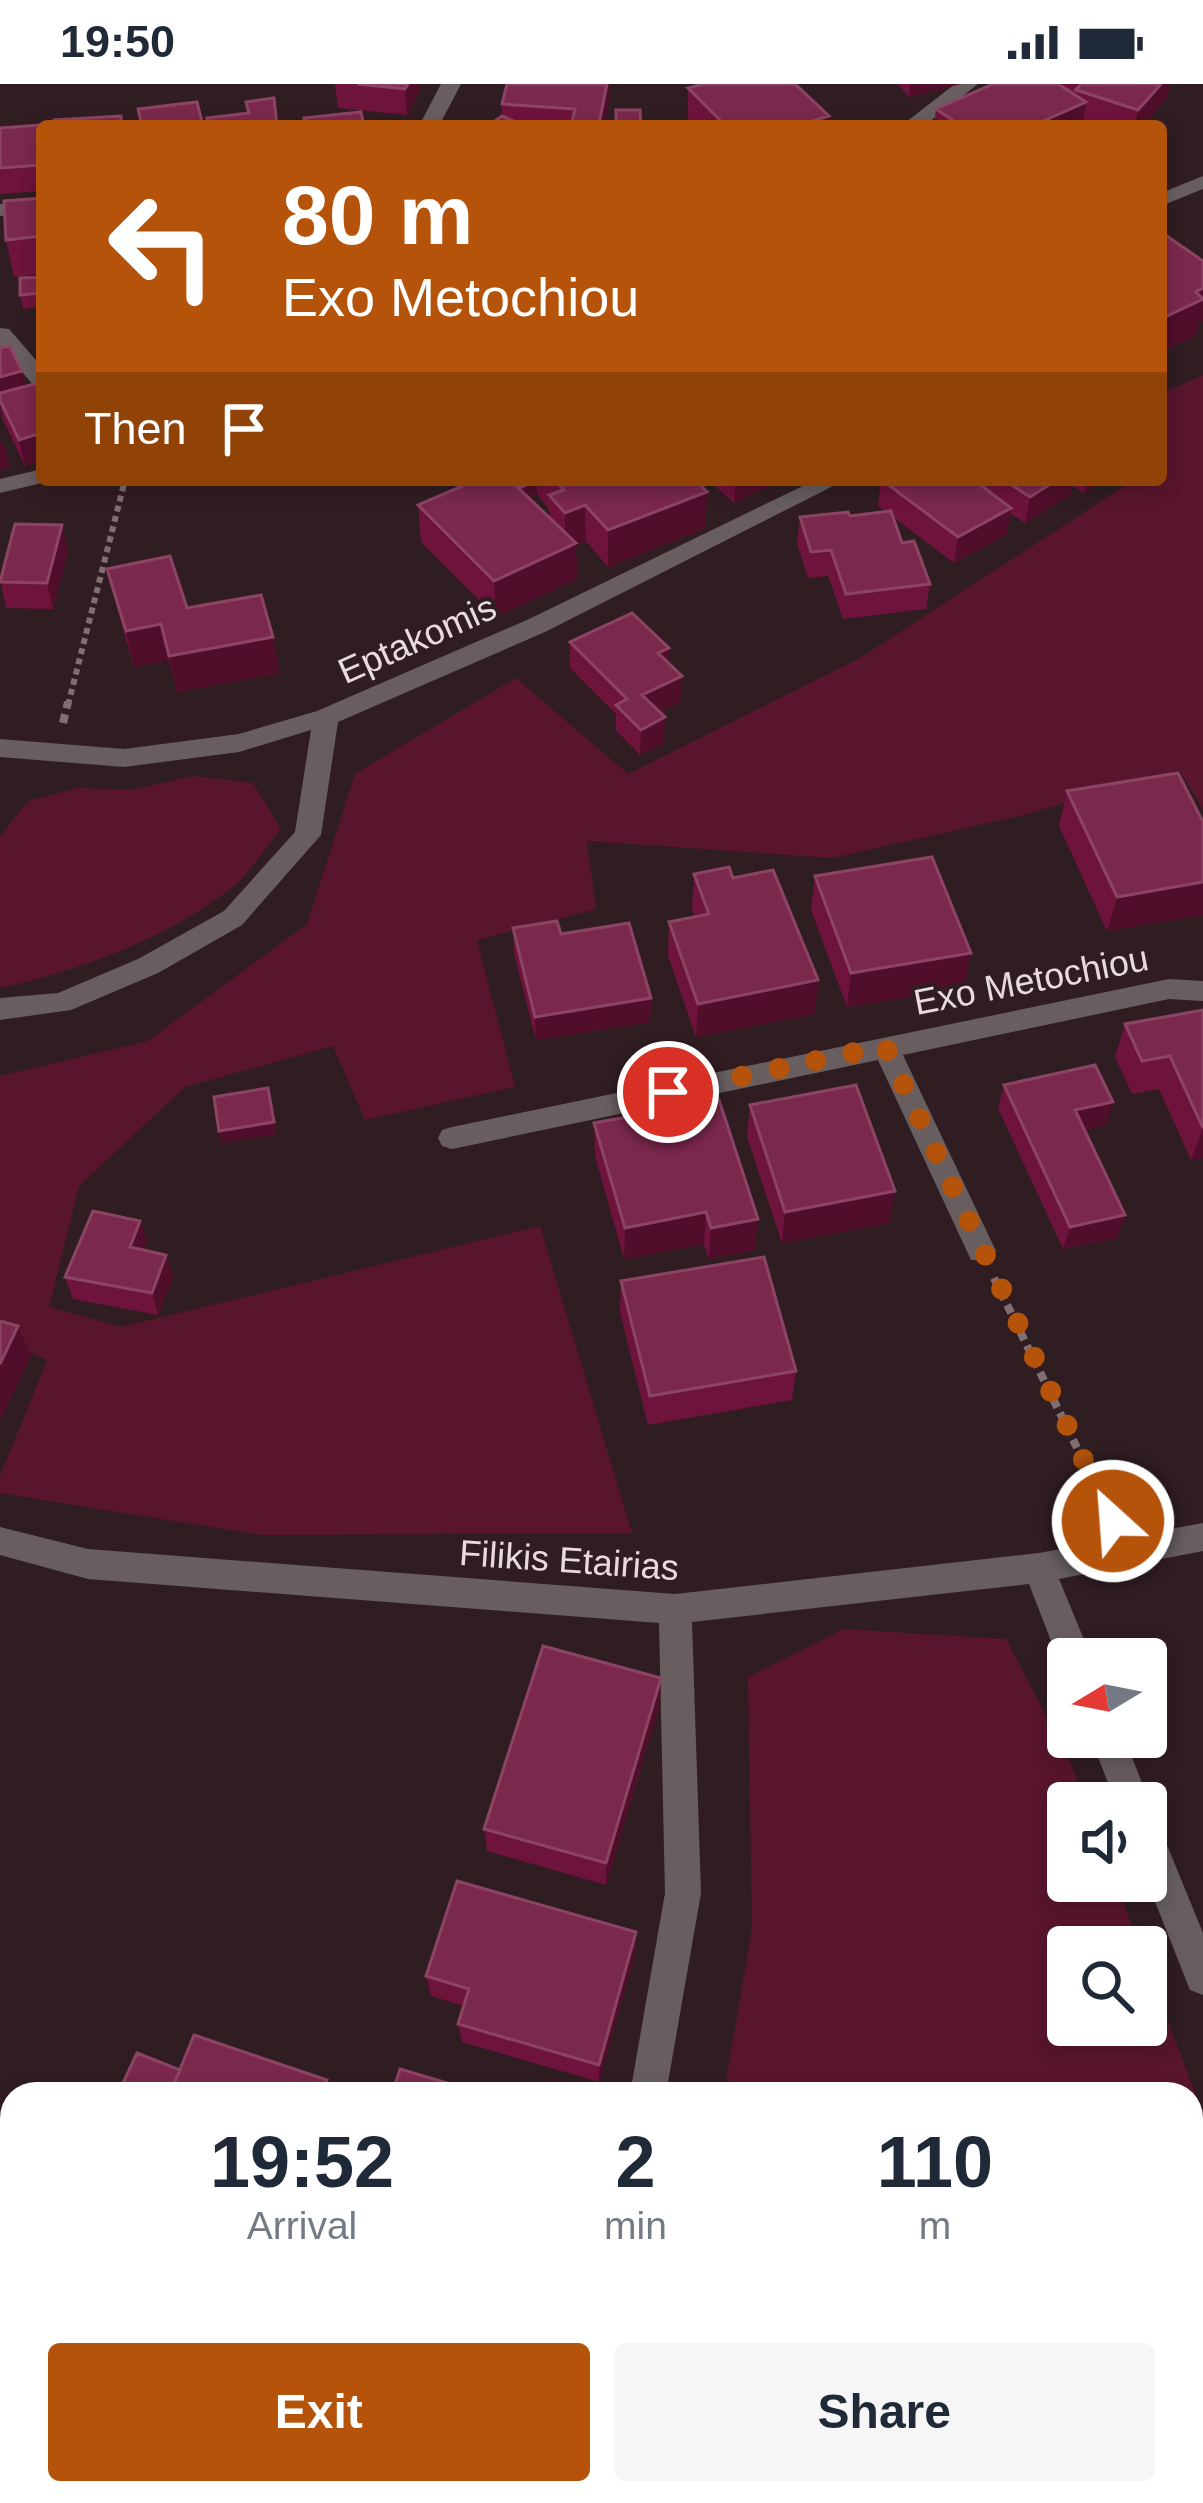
<!DOCTYPE html>
<style>
:root{--surface:#fff;--page:#f6f6f7;--text:#1f2937;--muted:#747a83;--accent:#b45309}
body{margin:0;font-family:Arial,sans-serif;background:var(--page);color:var(--text);height:100vh;display:flex;flex-direction:column;font-size:45px;white-space:nowrap}
*{box-sizing:border-box;margin:0}
p{font-size:39px;color:var(--muted)}
.icon{flex:none;width:66px;height:66px;fill:none;stroke:currentColor;stroke-width:2;stroke-linecap:round;stroke-linejoin:round}
.map{position:relative;flex:1;overflow:hidden}
.panel{position:absolute;left:0px;top:1998px;width:1203px;height:423px;display:flex;flex-direction:column;background:var(--surface);border-radius:36px 36px 0 0;box-shadow:0 6px 18px #0003}
.panel>*{flex:none}
.guide{position:absolute;left:36px;top:36px;width:1131px;height:366px;border-radius:12px;box-shadow:0 6px 18px #0003;background:#b45309;color:#fff;overflow:hidden}
.needle{width:78px;rotate:260deg}
.buttons{position:absolute;left:1047px;top:1554px;display:grid;gap:24px}
.buttons a{display:grid;place-items:center;width:120px;height:120px;border-radius:12px;background:var(--surface);box-shadow:0 6px 18px #0003;font-size:60px}
.pin{position:absolute;display:grid;place-items:center;width:102px;height:102px;color:#fff;margin:-51px;border:6px solid #fff;border-radius:50%;box-shadow:0 3px 12px #0007}
.me{position:absolute;width:132px;margin:-66px;rotate:334deg;stroke-linejoin:round;filter:drop-shadow(0 0 9px #0008)}
.turn{display:flex;align-items:center;gap:42px;height:252px;padding:0 48px;font-size:54px}
.turn .icon{width:156px;height:156px;stroke-width:2.5}
.turn b{display:block;font-size:84px;line-height:102px}
.then{display:flex;align-items:center;height:114px;padding:0 48px;background:#0003;gap:24px;font-size:45px}
.eta{display:flex;justify-content:space-evenly;align-items:center;height:204px;text-align:center}
.eta b{font-size:72px;font-weight:600;line-height:84px}
.action{display:flex;gap:24px;margin-top:auto;padding:24px 48px}
.action a{flex:1;height:138px;border-radius:12px;background:var(--accent);color:#fff;font-size:48px;font-weight:600;line-height:138px;text-align:center}
.action a+a{background:var(--page);color:var(--text)}
.status{display:flex;justify-content:space-between;align-items:center;height:84px;padding:0 60px;background:var(--surface);direction:ltr}
.status svg{height:33px;fill:currentColor}
.map>svg:first-child{display:block}
</style>
<div class="status"><b>19:50</b><svg viewBox="0 0 49 12"><path d="M0 12V9h3v3zM5 12V6h3v6zM10 12V3h3v9zM15 12V0h3v12zM26 1h20v11H26zM47 4h2v5h-2z"/></svg></div>
<div class="map">
<svg width="1203" height="2419" viewBox="0 0 1203 2419">
<rect width="100%" height="100%" fill="#301d22"/>
<!-- green -->
<path fill="#59152e" d="M1203 291V725L1179 686 1023 731 832 774 587 757 596 825 477 856 515 1003 365 1036 333 962 185 1003 79 1102 49 1223 121 1243 540 1142 632 1449 261 1451 0 1409V1392L47 1276 0 1257V992L148 957 307 840 355 690 516 594 628 690 860 574 1134 396H1161V310Z
M194 692 253 699 281 745C264 765 247 794 225 809 160 857 78 887 0 904V752L28 717 78 704 130 706Z
M844 1545 1006 1555 1071 1680 1085 1719H1068V1797H1115L1140 1863H1068V1941H1146V1879L1203 2030V2237L1198 2292 1191 2298V2010H724L752 1844 748 1593Z
M0 2186 12 2190V2409H173L168 2419H0Z
M415 2409H656L653 2419H401Z
M878 2409H1079L1069 2419H886Z"/>
<g fill="none" stroke-linecap="round" stroke-linejoin="round">
<!-- path-far2 -->
<path stroke="#7f6f73" stroke-width="6" stroke-dasharray="6 4.5" stroke-linecap="butt" d="M68 621 125 396"/>
<!-- path-far1 -->
<path stroke="#7f6f73" stroke-width="8" stroke-dasharray="9 6" stroke-linecap="butt" d="M63 639 68 618
M994 1194 1100 1411"/>
<!-- path -->
<path stroke="#7f6f73" stroke-width="9" stroke-dasharray="10 8" stroke-linecap="butt" d="M1099 1408 1111 1434"/>
<!-- service -->
<path fill="#685e60" fill-rule="evenodd" d="M700 2409H732L736 2419H704Z"/>
<!-- minor -->
<path fill="#685e60" fill-rule="evenodd" d="M441 0H461L439 42H419Z
M955 0H978L924 42H901Z
M1203 92V105L1161 122V109Z
M42 115V127L0 132V120Z
M0 244 9 245 42 283V304L34 302 0 262Z
M42 385V396L50 397 0 409V395Z
M815 396H845L545 548 338 638 321 751 242 841 158 889 71 926 0 936V914L58 909 138 875 224 827 295 748 311 646 239 668 124 683 0 673V655L124 665 239 650 317 627 527 536Z
M1169 895 1203 897V917L1169 915 903 971 996 1167 991 1176H971L878 976 452 1065 442 1062 438 1054 442 1046 452 1043Z
M1203 1439V1467L1059 1495 1092 1575H1068V1588L1058 1575 1029 1500 692 1538 701 1809 666 2010H630L665 1809 659 1539 88 1495 0 1471V1443L88 1465 675 1510 1039 1469Z
M1090 1653H1124L1150 1719 1146 1729V1719H1116Z
M1146 1734 1158 1739 1203 1849V1911L1190 1906 1146 1795Z
M0 2085 12 2089V2127L0 2123Z
M1203 2371V2417L1177 2416 1174 2409H1191V2376Z
M238 2409H288L284 2419H234Z"/>
</g>
<!-- wall -->
<path fill="#6e133c" fill-rule="evenodd" d="M335 0H419L420 4 407 31 338 24Z
M898 0H960L909 13Z
M993 0H1170L1167 13 1142 42H1103L1083 35 1082 42H934L936 25Z
M688 4 829 32 828 42H688Z
M609 16 604 42H488L502 32V20Z
M0 44 42 54V107L0 110Z
M42 114V190L14 193 6 156Z
M1161 148 1203 177V237L1198 239 1196 251 1165 266 1161 285Z
M42 193V223L23 225 20 211Z
M0 264 22 287 26 302 25 382 3 336 0 322Z
M476 396H696L707 408 705 444 608 483 586 457 576 461 577 495 496 533 421 458 418 421ZM537 410 549 425 550 433 529 414Z
M708 396H782L734 419Z
M881 396H1105L1084 409 1072 402 1071 410 1025 439 1010 429 1007 450 954 479 893 433 902 459 930 500 926 525 843 535 828 492 808 494 797 459 800 433 850 432 886 428 878 421Z
M68 467 53 525 6 524 0 494Z
M107 485 187 524 273 553 279 589 177 608 169 576 134 583 116 521Z
M570 558 669 564 668 578 682 592 681 617 659 628 664 659 640 671 616 646V630L570 584Z
M1178 689 1107 847 1059 742 1067 707Z
M694 790 733 794 818 896 814 930 696 953 668 872 669 838 695 833 692 824Z
M815 792 971 869 964 904 847 923 811 826Z
M513 844 561 850 651 914 650 938 536 956 514 869Z
M1203 926V1074L1191 1076 1159 1005 1132 1010 1115 973 1125 940Z
M1004 1001 1106 1041 1084 1046 1117 1154 1063 1165 998 1024Z
M750 1021 889 1139 782 1159 747 1053Z
M594 1039 758 1135 754 1166 709 1175 704 1160 624 1175 595 1072Z
M140 1137 147 1159 144 1166 166 1171 173 1193 158 1231 73 1215 65 1193Z
M621 1197 796 1287 792 1316 648 1341 620 1228Z
M660 1619 606 1801 487 1767 484 1745Z
M636 1848 635 1869 599 1998 462 1958 458 1940 464 1922 431 1912 426 1892Z"/>
<!-- shaded-wall -->
<path fill="#500e2a" d="M408 0H419L420 4 407 31 405 5Z
M607 0H609V16L604 42H599Z
M910 0H960L909 13Z
M1161 0H1170L1167 13 1142 42H1135L1138 26Z
M1086 18 1082 42H1032Z
M829 32 828 42H796Z
M39 41 42 54V92L40 81Z
M1203 204V237L1198 239 1196 251 1165 266 1161 285V257L1167 232 1196 208Z
M22 287 29 313 0 316V293Z
M42 349V377L25 382 19 356Z
M3 357 10 383 0 386V358Z
M736 396H782L734 419Z
M1057 396H1073L1071 410 1025 439 1030 413Z
M1087 396H1105L1084 409Z
M536 397 537 410 519 418V404Z
M707 408 705 444 608 483V446Z
M585 421 586 457 576 461 577 495 496 533 494 497 565 464V429Z
M1011 424 1007 450 954 479 958 453Z
M62 441 68 467 53 525 47 499Z
M161 540 169 576 134 583 126 547Z
M273 553 279 589 177 608 169 572Z
M669 564 668 589 658 569Z
M682 592 681 617 642 636V611Z
M665 633 664 659 640 671 641 646Z
M1203 798V831L1107 847 1117 813Z
M971 869 964 904 847 923 851 889Z
M818 896 814 930 696 953 698 920Z
M651 914 650 938 536 956 535 933Z
M268 1004 277 1050 222 1059 219 1047Z
M1113 1018 1106 1041 1068 1049 1075 1026Z
M1203 1044V1074L1191 1076Z
M895 1107 889 1139 782 1159 785 1128Z
M706 1128 704 1160 624 1175 625 1144Z
M1125 1131 1117 1154 1063 1165 1070 1143Z
M758 1135 754 1166 709 1175 711 1144Z
M140 1137 147 1159 137 1185 130 1163Z
M166 1171 173 1193 158 1231 152 1209Z
M18 1242 31 1272 0 1337V1280Z
M661 1594 660 1619 606 1801V1779Z
M636 1848 635 1869 599 1998V1981Z
M327 1996 331 2010H322Z"/>
<!-- building -->
<path fill="#7b284d" stroke="#8c4464" stroke-width="3" d="M357 0H408L405 5Z
M507 0H607L599 40 572 38 575 25 502 20Z
M703 0H795L829 32 796 42H726L688 4Z
M993 0H1058L1086 18 1032 42H961L936 25Z
M1081 0H1161L1138 26 1076 6Z
M274 14 277 42H209L207 34 249 29 246 18Z
M197 18 203 42H142L138 25Z
M616 26H640L641 42H616Z
M361 28 364 42H305L304 34Z
M121 32V42H54V36Z
M502 32 525 42H488Z
M39 41 40 81 0 84V44Z
M42 114V152L6 156 4 117Z
M1161 148 1203 177V204L1196 208 1203 215 1167 232 1161 228Z
M42 193V209L20 211V194Z
M10 262 22 287 0 293V264Z
M42 298V349L19 356 0 316V309Z
M476 396H510L576 459 494 497 418 421Z
M510 396H536V397L519 404Z
M555 396H696L707 408 608 446 585 421 565 429 549 411 564 406Z
M882 396H974L1011 424 958 453Z
M1004 396H1057L1030 413Z
M891 427 902 459 914 457 930 500 846 510 831 466 811 468 800 433 848 428 850 432Z
M15 440 62 441 47 499 0 498Z
M170 472 187 524 261 511 273 553 169 572 161 540 126 547 107 485Z
M632 529 669 564 658 569 682 592 642 611 665 633 641 646 616 621 627 615 570 558Z
M1178 689 1203 738V798L1117 813 1067 707Z
M932 773 971 869 851 889 815 792Z
M729 783 733 794 773 786 818 896 698 920 669 838 709 830 694 790Z
M557 837 561 850 629 839 651 914 535 933 513 844Z
M1203 926V1044L1170 972 1142 977 1125 940Z
M1095 981 1113 1018 1075 1026 1125 1131 1070 1143 1004 1001Z
M856 1001 895 1107 785 1128 750 1021Z
M268 1004 274 1038 219 1047 214 1013Z
M719 1016 758 1135 711 1144 706 1128 625 1144 594 1039Z
M93 1127 140 1137 130 1163 166 1171 152 1209 65 1193Z
M764 1173 796 1287 650 1312 621 1197Z
M0 1237 18 1242 0 1280Z
M543 1562 661 1594 606 1779 484 1745Z
M457 1797 636 1848 599 1981 458 1940 469 1905 426 1892Z
M194 1951 327 1996 322 2010H170Z
M137 1969 180 1986 169 2010H118Z
M400 1985 484 2010H392Z"/>
<g fill="none" stroke-linecap="round" stroke-linejoin="round">
<!-- route -->
<path stroke="#b45309" stroke-width="21" stroke-dasharray="0 37.8" d="M668 1008 885 962 1113 1437"/>
</g>
<g text-anchor="middle" dominant-baseline="central" stroke-width="9" stroke-linejoin="round" paint-order="stroke">
<!-- street labels -->
<g font-size="36" fill="#e8dadd" stroke="#301d22">
<text transform="translate(417 555) rotate(-24)">Eptakomis</text>
<text transform="translate(1031 896) rotate(-11)">Exo Metochiou</text>
<text transform="translate(569 1476) rotate(4)">Filikis Etairias</text>
</g>
</g>
</svg>
<div class="buttons">
<a><svg class="needle" viewBox="-14 -14 28 28"><path d="M0-13l5 13h-10z" fill="#e53935"/><path d="M0 13l5-13h-10z" fill="#747a83"/></svg></a>
<a><svg class="icon" aria-label="sound" viewBox="0 0 24 24"><path d="M4 9h4l5-4v14l-5-4H4zM17 9q2 3 0 6"/></svg></a>
<a><svg class="icon" aria-label="search" viewBox="0 0 24 24"><circle cx="10" cy="10" r="6"/><path d="M15 15l6 6"/></svg></a>
</div>
<div class="pin" style="left:668px;top:1008px;background:#d93025"><svg class="icon" aria-label="arrive" viewBox="0 0 24 24"><path d="M6 21V4h12l-3 4 3 4H6"/></svg></div>
<svg class="me" style="left:1113px;top:1437px" viewBox="-20 -20 40 40"><circle r="17" fill="#b45309" stroke="#fff" stroke-width="3"/><path d="M0-11L8 9 0 5-8 9z" fill="#fff"/></svg>
<div class="guide">
<div class="turn"><svg class="icon" aria-label="left" viewBox="0 0 24 24"><path d="M17 20v-9H6M10 6l-5 5 5 5"/></svg><div><b>80 m</b>Exo Metochiou</div></div>
<div class="then">Then<svg class="icon" aria-label="arrive" viewBox="0 0 24 24"><path d="M6 21V4h12l-3 4 3 4H6"/></svg></div>
</div>
<section class="panel">
<div class="eta">
<div><b>19:52</b><p>Arrival</p></div>
<div><b>2</b><p>min</p></div>
<div><b>110</b><p>m</p></div>
</div>
<div class="action"><a>Exit</a><a>Share</a></div>
</section>
</div>
